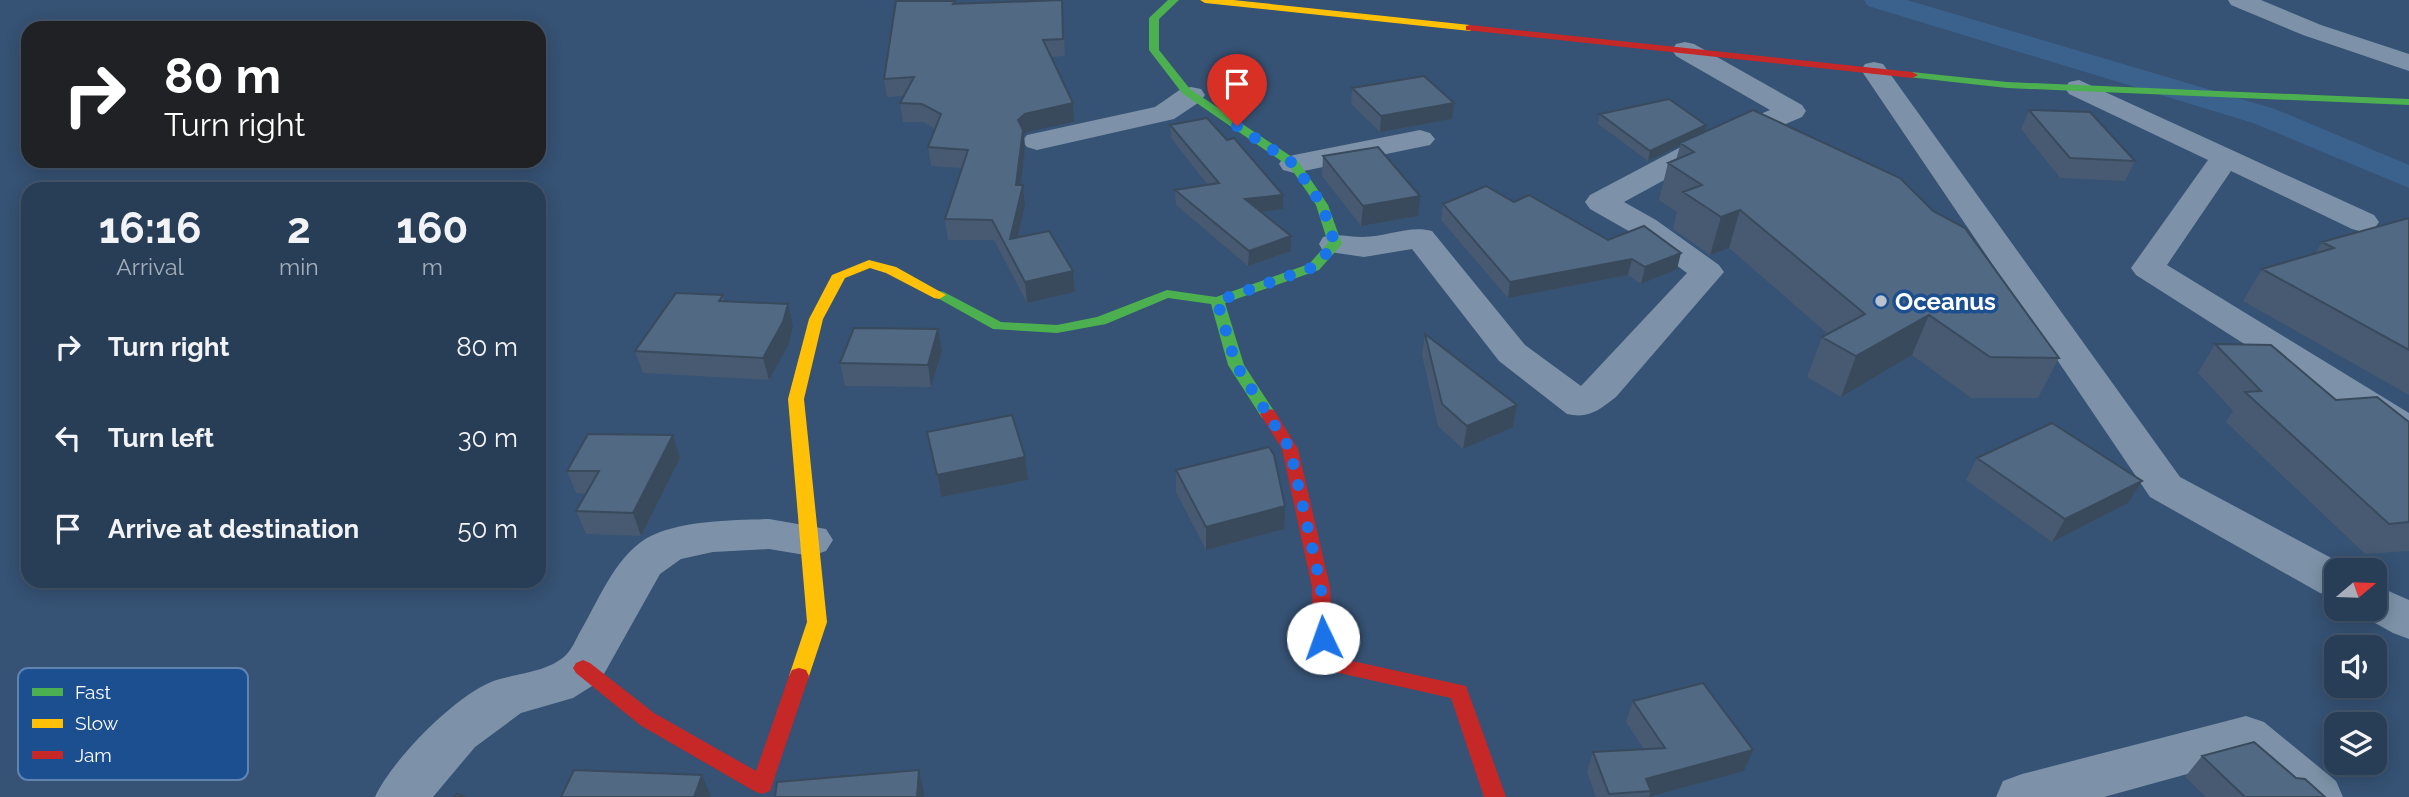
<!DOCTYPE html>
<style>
:root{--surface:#283e57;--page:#30455d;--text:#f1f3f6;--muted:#a5aeba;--line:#44576d}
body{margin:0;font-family:Raleway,sans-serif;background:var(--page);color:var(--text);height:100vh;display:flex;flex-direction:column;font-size:26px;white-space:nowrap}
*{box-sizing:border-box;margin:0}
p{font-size:23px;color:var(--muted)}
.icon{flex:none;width:38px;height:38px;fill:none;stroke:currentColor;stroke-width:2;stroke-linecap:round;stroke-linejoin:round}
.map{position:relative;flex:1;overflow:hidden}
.sheet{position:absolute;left:21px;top:182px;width:525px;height:406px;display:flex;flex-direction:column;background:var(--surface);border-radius:21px;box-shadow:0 4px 18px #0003,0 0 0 2px var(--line)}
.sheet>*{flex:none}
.banner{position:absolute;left:21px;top:21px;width:525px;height:147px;border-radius:21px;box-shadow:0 4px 18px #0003,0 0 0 2px var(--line);background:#202124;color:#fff;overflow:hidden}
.needle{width:46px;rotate:71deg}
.fabs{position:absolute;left:2324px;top:558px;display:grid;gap:14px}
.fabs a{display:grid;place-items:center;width:63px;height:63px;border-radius:14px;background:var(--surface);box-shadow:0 4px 18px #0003,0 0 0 2px var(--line);font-size:35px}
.pin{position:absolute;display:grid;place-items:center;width:60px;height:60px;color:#fff;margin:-72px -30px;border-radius:50% 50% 50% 0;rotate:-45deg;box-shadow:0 0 7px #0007}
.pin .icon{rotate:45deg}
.me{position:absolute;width:77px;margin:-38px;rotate:357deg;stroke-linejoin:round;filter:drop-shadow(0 0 5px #0008)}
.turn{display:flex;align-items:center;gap:24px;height:147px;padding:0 28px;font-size:32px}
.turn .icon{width:91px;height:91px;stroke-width:2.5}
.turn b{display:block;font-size:49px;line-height:60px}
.eta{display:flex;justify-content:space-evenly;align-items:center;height:119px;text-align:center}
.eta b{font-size:42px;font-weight:700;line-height:49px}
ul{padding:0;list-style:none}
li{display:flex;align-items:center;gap:21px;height:91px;padding:0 28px}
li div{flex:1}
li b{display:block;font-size:26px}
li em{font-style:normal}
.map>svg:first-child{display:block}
</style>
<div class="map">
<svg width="2409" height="797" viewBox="0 0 2409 797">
<rect width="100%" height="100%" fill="#365274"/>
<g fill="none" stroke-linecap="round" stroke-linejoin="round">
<!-- canal -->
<path fill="#3b618d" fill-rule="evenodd" d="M1864 0H1907L2275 109 2409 165V188L2253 123 1868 6Z"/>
<!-- street -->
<path fill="#7d92a8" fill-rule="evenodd" d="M2228 0H2261L2321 25 2409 54V71L2303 35 2231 5Z
M1685 42 1694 44 1802 105 1806 111 1802 117 1701 160 1624 202 1656 220 1719 265 1724 272 1616 397C1599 410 1589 419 1567 414L1499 361 1412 249 1364 257 1323 251 1319 244 1323 237C1338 233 1349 237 1363 237 1387 237 1409 225 1432 231L1525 345 1581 386 1687 273 1634 234 1590 209 1585 202 1590 195 1679 148 1770 110 1676 56 1672 50 1676 44Z
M1874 62 1883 64 2180 477 2352 569 2336 570V597L2320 593 2150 497 1861 70 1865 64Z
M2079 80 2374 215 2379 222 2374 229 2363 232 2352 229 2231 171 2167 265 2409 413V444L2395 440 2136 275 2131 268 2208 160 2069 94 2065 88 2069 82Z
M1191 87 1201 89 1205 95 1201 101 1174 119 1037 150 1027 147 1022 141 1027 135 1155 107 1181 89Z
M1420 130 1430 133 1435 139 1430 145 1294 173 1283 170 1279 164 1283 158 1294 155Z
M769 519 826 529 833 540 826 551 811 556 769 549 713 552 681 559 660 574 600 681 573 698 521 713 475 747 433 797H375C392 760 453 698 491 682 515 673 547 673 566 655 572 649 576 639 580 632 599 600 617 551 653 535 685 520 734 520 769 519Z
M2375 585 2409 600V639L2393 633 2359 614 2356 609H2375Z
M2246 716 2264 722 2336 781 2343 797H2280L2238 760 2104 797H1996L2003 781 2022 774Z"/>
<!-- fast -->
<path fill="#4caf50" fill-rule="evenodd" d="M1168 0H1179L1159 19V50L1190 89 1298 161 1328 205 1342 244 1319 270 1225 303 1244 365 1276 414 1268 419 1262 418 1228 365 1211 304 1168 298 1106 324 1057 333 993 329 932 295 939 291 944 292 1001 322 1057 325 1097 317 1167 290 1216 297 1309 264 1328 243 1316 205 1290 167 1182 93 1149 50V18Z
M1912 72 2007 82 2409 99V105L2007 88 1908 77V73Z"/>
<!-- slow -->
<path fill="#ffc107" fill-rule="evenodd" d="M1200 0H1233L1470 25 1475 28 1470 31 1205 3Z
M869 260 896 267 946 295 939 299 934 298 886 273 870 268 845 278 823 319 804 399 827 622 809 676 806 682 799 684 792 682 789 676 807 622 788 399 809 319 832 275Z"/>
<!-- jam -->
<path fill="#c62828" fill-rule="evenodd" d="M1470 25 1912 72 1918 75 1912 78 1466 30V26Z
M1268 409 1274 410 1298 449 1330 587 1334 657 1466 686 1506 797H1484L1451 698 1317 668 1314 663 1312 587 1282 449 1260 414Z
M583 660 590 663 654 713 756 771 789 676 792 670 799 668 806 670 809 676 770 791 762 794 754 791 640 725 576 673 573 668 576 663Z"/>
</g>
<!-- wall -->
<path fill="#475a72" d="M955 4 1063 17 1065 56 1052 57 1073 103 1074 122 1026 132 1024 135 1025 149 1020 185H1023L1025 205 1018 237 1073 271 1075 292 1027 303 994 240H948L945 219 962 168 931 166 928 147 935 129 924 122H903L900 103 903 96 887 97 884 79Z
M1352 88 1452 119 1380 132 1351 104Z
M2029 110 2135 161 2125 181 2060 178 2021 129Z
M1600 114 1704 132 2059 358 2038 398H1971L1912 355 1841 397 1807 377 1822 337 1828 334 1729 248 1710 255 1673 229 1677 212 1659 200 1668 163 1676 160 1680 146 1648 161 1598 124Z
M1170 125 1227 140 1283 195V209L1261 212 1291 236V251L1248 266 1176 205 1175 190 1208 185 1171 138Z
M1323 156 1418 216 1361 226 1322 176Z
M59 161H139L137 163 61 165Z
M1514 202 1608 240 1677 269 1641 284 1628 275 1508 298 1441 220 1443 204Z
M2409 218V395L2243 301 2262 269 2315 254 2322 242Z
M723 295 724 301 793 326 789 344 769 380 643 373 635 351Z
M1425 334 1517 405 1513 427 1463 449 1438 426 1422 355Z
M2215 344 2336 400 2409 422V551L2365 554 2226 422 2233 411 2198 373Z
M942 351 931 387 845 386 840 363Z
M927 432 1028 480 941 497Z
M673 435 680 458 641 536 586 534 576 511 586 494 576 493 567 471Z
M1977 458 2142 481 2128 503 2052 542 1966 480Z
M1176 470 1284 529 1206 550 1176 492Z
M1633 701 1753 750 1744 771 1650 797H1596L1587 772 1593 752 1644 749 1626 722Z
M2202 756 2296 778 2325 797H2206L2185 777Z"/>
<!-- shaded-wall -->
<path fill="#394a5c" d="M1073 103 1074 122 1026 132 1024 135 1025 149 1018 205 1016 185 1018 120 1025 114Z
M1454 103 1452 119 1380 132 1381 116Z
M1706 125 1704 135 1680 143V146L1648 161 1650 151Z
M1023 185 1025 205 1013 259 1010 239Z
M1283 195V209L1245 214V199Z
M1420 196 1418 216 1361 226 1363 206Z
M1740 210 1729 248 1710 255 1721 217Z
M1291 236V251L1248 266 1249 251Z
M1681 253 1677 269 1641 284 1645 267Z
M1632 259 1628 275 1508 298 1510 282Z
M1073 271 1075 292 1027 303 1025 282Z
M788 304 793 326 789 344 769 380 763 358Z
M1929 315 1912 355 1841 397 1856 356Z
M938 329 942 351 931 387 928 365Z
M1517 405 1513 427 1463 449 1467 426Z
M673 435 680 458 641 536 633 513Z
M1025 457 1028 480 941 497 937 475Z
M2142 481 2128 503 2052 542 2065 519Z
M1285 506 1284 529 1206 550V527Z
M1753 750 1744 771 1649 797 1651 791 1646 779Z
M919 770 924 793V797H917Z
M702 775 711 797H694Z"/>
<!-- building -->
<path fill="#526984" stroke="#394a5c" stroke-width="2" d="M1062 0 1063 39 1043 40 1073 103 1025 114 1018 120 1023 130 1016 185H1023L1010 239 1049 231 1073 271 1025 282 992 220 945 219 968 150 928 147 941 114 922 104 900 103 914 77 884 79 896 1H955L953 4Z
M1424 76 1454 103 1381 116 1352 88Z
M1669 99 1706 125 1650 151 1600 114Z
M1753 110 1900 178 1933 211 1965 228 2059 358 1990 357 1929 315 1856 356 1822 337 1865 314 1740 210 1721 217 1683 192 1702 185 1668 163 1694 152 1680 143Z
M2029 110 2090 112 2135 161 2070 158Z
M1207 118 1227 140 1234 138 1283 195 1245 199 1291 236 1249 251 1175 190 1219 183 1170 125Z
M1378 147 1420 196 1363 206 1323 156Z
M1486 186 1514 202 1529 195 1608 240 1644 226 1681 253 1645 267 1632 259 1510 282 1443 204Z
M2409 218V350L2262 269 2334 248 2322 242Z
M676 293 723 295 719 301 788 304 783 322 763 358 635 351Z
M854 328 938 329 928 365 840 363Z
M1425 334 1517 405 1467 426 1442 404Z
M2215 344 2271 345 2336 400 2377 397 2409 422V522L2389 524 2245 392 2261 391Z
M1012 415 1025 457 937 475 927 432Z
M2052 423 2142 481 2065 519 1977 458Z
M588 434 673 435 633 513 576 511 599 471H567Z
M1269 447 1274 455 1285 506 1206 527 1176 470Z
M1703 683 1753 750 1646 779 1651 791 1609 794 1593 752 1665 748 1633 701Z
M2254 742 2296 778 2305 779 2325 797H2245L2202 756Z
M574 770 702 775 694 797H561Z
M919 770 917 797H775L777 782Z
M457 794 466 797H454Z"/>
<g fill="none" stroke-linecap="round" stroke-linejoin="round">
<!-- route -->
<path stroke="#1a73e8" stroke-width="12" stroke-dasharray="0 21.6" d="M1237 126 1294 164 1322 205 1335 244 1314 267 1217 301 1236 365 1290 449 1321 587 1323 638"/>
</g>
<!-- markers -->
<circle fill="#b9c2ce" stroke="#1b4f8f" stroke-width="2.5" cx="1881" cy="301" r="7"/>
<g text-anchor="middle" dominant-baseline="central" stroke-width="7" stroke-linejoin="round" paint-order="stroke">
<!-- poi labels -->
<g font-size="24" font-weight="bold" fill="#fff" stroke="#1b4f8f" text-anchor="start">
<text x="1895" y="301">Oceanus</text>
</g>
</g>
<!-- legend -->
<rect x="18" y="668" width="230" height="112" rx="10" fill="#1b4f8f" stroke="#5f84b1" stroke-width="2"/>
<rect x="32" y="688" width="31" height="8" fill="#4caf50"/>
<rect x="32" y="719" width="31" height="9" fill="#ffc107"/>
<rect x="32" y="751" width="31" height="8" fill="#c62828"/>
<g font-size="19" fill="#fff">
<text x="75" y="699">Fast</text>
<text x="75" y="730">Slow</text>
<text x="75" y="762">Jam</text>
</g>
</svg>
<div class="fabs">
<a><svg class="needle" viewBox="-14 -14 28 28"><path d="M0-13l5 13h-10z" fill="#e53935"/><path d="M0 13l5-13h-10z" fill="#a5aeba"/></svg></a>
<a><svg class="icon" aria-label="sound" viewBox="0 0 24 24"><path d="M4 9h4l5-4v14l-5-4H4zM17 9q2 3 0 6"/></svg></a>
<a><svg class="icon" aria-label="layers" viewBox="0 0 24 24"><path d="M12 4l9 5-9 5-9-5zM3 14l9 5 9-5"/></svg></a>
</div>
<div class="pin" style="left:1237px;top:126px;background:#d93025"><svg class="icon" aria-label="arrive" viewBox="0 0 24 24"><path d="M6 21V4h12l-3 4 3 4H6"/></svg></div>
<svg class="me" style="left:1323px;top:638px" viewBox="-20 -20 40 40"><circle r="19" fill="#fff"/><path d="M0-13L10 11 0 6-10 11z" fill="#1a73e8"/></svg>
<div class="banner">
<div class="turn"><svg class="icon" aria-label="right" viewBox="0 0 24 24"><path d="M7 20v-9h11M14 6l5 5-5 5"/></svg><div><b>80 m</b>Turn right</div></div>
</div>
<section class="sheet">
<div class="eta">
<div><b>16:16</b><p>Arrival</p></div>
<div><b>2</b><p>min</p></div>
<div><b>160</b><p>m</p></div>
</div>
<ul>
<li><svg class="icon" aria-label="right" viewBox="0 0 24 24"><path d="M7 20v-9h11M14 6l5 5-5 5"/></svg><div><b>Turn right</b></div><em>80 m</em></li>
<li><svg class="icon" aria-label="left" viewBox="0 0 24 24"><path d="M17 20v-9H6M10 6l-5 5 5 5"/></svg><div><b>Turn left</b></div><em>30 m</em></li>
<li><svg class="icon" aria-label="arrive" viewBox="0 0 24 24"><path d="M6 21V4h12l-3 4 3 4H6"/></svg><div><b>Arrive at destination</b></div><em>50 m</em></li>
</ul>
</section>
</div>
